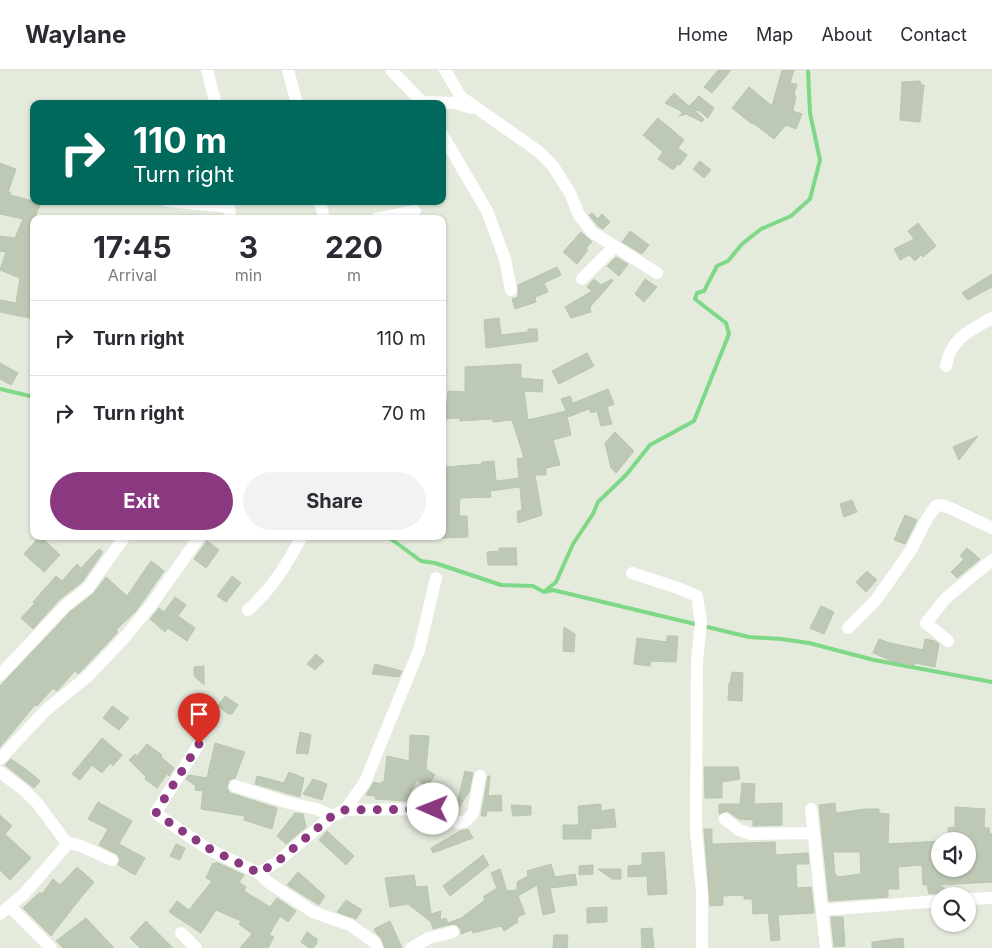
<!DOCTYPE html>
<style>
:root{--surface:#fff;--page:#f2f2f3;--text:#2b2b33;--muted:#7c7c81;--line:#e1e1e2;--accent:#8a387f}
body{margin:0;font-family:Inter,sans-serif;background:var(--page);color:var(--text);height:100vh;display:flex;flex-direction:column;font-size:19px;white-space:nowrap}
*{box-sizing:border-box;margin:0}
p{font-size:16px;color:var(--muted)}
.icon{flex:none;width:28px;height:28px;fill:none;stroke:currentColor;stroke-width:2;stroke-linecap:round;stroke-linejoin:round}
.map{position:relative;flex:1;overflow:hidden}
.drawer{position:absolute;left:30px;top:145px;width:416px;height:325px;display:flex;flex-direction:column;background:var(--surface);border-radius:10px;box-shadow:0 1px 4px #0004}
.drawer>*{flex:none}
.top-card{position:absolute;left:30px;top:30px;width:416px;height:105px;border-radius:10px;box-shadow:0 1px 4px #0004;background:#00695c;color:#fff;overflow:hidden}
.controls{position:absolute;left:931px;top:762px;display:grid;gap:10px}
.controls a{display:grid;place-items:center;width:45px;height:45px;border-radius:50%;background:var(--surface);box-shadow:0 1px 4px #0004;font-size:25px}
.pin{position:absolute;display:grid;place-items:center;width:42px;height:42px;color:#fff;margin:-51px -21px;border-radius:50% 50% 50% 0;rotate:-45deg;box-shadow:0 0 5px #0007}
.pin .icon{rotate:45deg}
.me{position:absolute;width:55px;margin:-28px;rotate:271deg;stroke-linejoin:round;filter:drop-shadow(0 0 4px #0008)}
.turn{display:flex;align-items:center;gap:18px;height:105px;padding:0 20px;font-size:22px}
.turn .icon{width:65px;height:65px;stroke-width:2.5}
.turn b{display:block;font-size:35px;line-height:42px}
.eta{display:flex;justify-content:space-evenly;align-items:center;height:85px;text-align:center}
.eta b{font-size:30px;font-weight:700;line-height:35px}
.cta{display:flex;gap:10px;margin-top:auto;padding:10px 20px}
.cta a{flex:1;height:58px;border-radius:30px;background:var(--accent);color:#fff;font-size:20px;font-weight:700;line-height:58px;text-align:center}
.cta a+a{background:var(--page);color:var(--text)}
ul{padding:0;list-style:none}
li{display:flex;align-items:center;gap:15px;height:75px;padding:0 20px;border-top:1px solid var(--line)}
li div{flex:1}
li b{display:block;font-size:19px}
li em{font-style:normal}
header{display:flex;align-items:center;gap:30px;box-sizing:border-box;height:70px;padding:0 25px;background:var(--surface);border-bottom:1px solid var(--line)}
header strong{font-size:24px}
nav{display:flex;gap:28px;margin-inline-start:auto;font-size:18px}
.map>svg:first-child{display:block}
</style>
<header>
<strong>Waylane</strong>
<nav><a>Home</a><a>Map</a><a>About</a><a>Contact</a></nav>
</header>
<div class="map">
<svg width="992" height="878" viewBox="0 0 992 878">
<rect width="100%" height="100%" fill="#e4ebdd"/>
<g fill="none" stroke-linecap="round" stroke-linejoin="round">
<!-- stream -->
<path stroke="#7ed887" stroke-width="4" d="M0 319 34 327
M387 466 421 491 435 493 501 515 533 516 544 522 553 520 749 567 781 569 809 573 874 590 992 612
M544 522 556 512 573 474 593 444 598 432 626 405 650 375 694 351 729 264 726 253 695 229 697 223 704 221 717 196 728 191 742 174 761 159 791 146 810 129 820 90 810 43 808 0"/>
</g>
<!-- building -->
<path fill="#bec9b5" stroke="#b9c5af" fill-rule="evenodd" d="M718 0H731L712 23 704 17Z
M782 0H794L790 13 797 14 794 25 796 26 793 41 802 44 796 59 786 55 774 69 753 53 752 54 732 38 749 17 772 36Z
M920 11 921 15H924L920 52 900 50 902 12Z
M674 23 689 36 699 26 714 38 708 48 698 40 695 41 704 49 702 52 686 44 679 46 682 44 681 41 665 33Z
M658 48 684 70 678 78 687 85 680 95 678 94 673 100 658 89 663 82 643 65Z
M700 91 711 100 704 108 693 99Z
M0 93 16 99 8 122H11L10 125 41 133 34 149V188L31 203 34 204V249L0 242V230L16 233 20 208 0 200 6 182 0 181V166L15 168 23 149 0 144Z
M592 143 598 149 602 144 610 152 603 159 598 156 589 145Z
M918 153 936 176 923 187 921 185 915 191 909 185 900 190 894 179 914 169 908 161Z
M630 161 649 175 642 184 622 172Z
M581 162 592 172 586 178 588 180 577 194 563 182Z
M616 187 628 194 619 206 607 196Z
M557 197 561 205 544 213 548 222 535 227 536 232 515 239 512 229 518 227V215Z
M992 204V217L968 230 962 223Z
M594 209 601 215 612 209 613 211 590 237 591 242 571 248 565 237 592 221 587 217Z
M645 209 657 217 644 232 635 224Z
M499 248 501 265 528 262V259H537L538 271 486 278 484 250Z
M587 283 594 296 559 314 552 301Z
M0 293 18 303 11 315 0 309Z
M521 294V308L543 310 542 322 524 321 528 350 566 341 561 329 570 326 573 333 608 319 614 334 607 337 612 354 601 356 597 341 591 343 589 339 568 347 566 342 571 365 553 370 560 395 546 398V405H535L542 445 518 453 517 441H522L520 417 490 421 491 427 460 428 459 446H467L468 467 442 468 443 407 446 408V397L482 394V392L494 391 496 411 519 408 517 389 524 388 512 350 493 352V349L460 351V348L445 349 444 333H447L448 321 465 322V297Z
M615 362 634 381 616 403 611 398 605 373Z
M978 366 959 390 953 377Z
M852 430 857 442 844 447 840 434Z
M905 445 917 450 905 474 894 470Z
M40 466 60 485 44 502 24 484Z
M207 471 219 480 206 498 194 489Z
M499 478H516L517 495H488L487 482 499 481Z
M967 478 980 489 957 508 951 502 964 489 960 486Z
M99 479 103 482 82 512 59 530 33 559 21 548 35 533 33 532 56 506 62 511 77 494 81 498Z
M151 491 164 501 136 541 116 560 118 562 81 601 78 604 75 601 57 621 53 618 37 636 35 635 0 677V616L70 542 93 524 106 507 127 526Z
M867 501 877 510 866 522 856 512Z
M232 506 241 513 226 532 217 526Z
M175 527 186 535 178 546 195 558 187 571 168 558 165 562 150 549 159 538 164 542Z
M821 536 834 542 824 564 810 558Z
M564 557 575 564 574 582 563 581Z
M667 566H678L676 592 651 591 650 596 634 594 637 568 667 572Z
M879 569 890 573 923 580 925 569 935 571 939 574 935 597 915 593 914 596 892 591 873 583Z
M316 584 324 591 315 600 307 594Z
M375 594 402 601 399 607 372 604Z
M204 596V615L194 606V597Z
M732 602 743 603 742 631 728 630 729 613H730Z
M225 626 238 635 232 644H228L218 636Z
M112 636 129 648 119 660 103 648Z
M300 662 311 665 308 684 296 683Z
M410 665 429 666 426 699 435 705 427 717 417 710 406 731 375 729 376 726 366 725 374 712 381 714V712H384L387 686 409 691Z
M102 668 122 685 113 696 110 693 102 703 92 695 80 710 72 704Z
M215 673 245 682 235 708 229 710 227 718 230 723 277 738 272 759 244 750 245 746 201 739 203 721 195 720 196 716 186 709 189 705 207 708Z
M147 674 162 685 161 687 174 698 169 706 167 704 157 718 145 709 146 707 129 690 135 684 137 686Z
M11 689 27 700 40 711 34 718 5 695Z
M704 697H738L740 709 722 712V728H705Z
M465 701 473 703 469 722 457 740 451 739 447 737 454 727 458 730Z
M289 702 304 708 300 727 255 714 257 706 284 713Z
M488 706H490L488 726 501 725 502 741H487L486 746H481Z
M313 709 327 714 322 730 303 724Z
M742 713 755 714 754 734 782 733V755L753 756V750L739 749 727 741 719 744V734H740Z
M98 732 132 751 119 774 145 788 135 805 118 795 120 790 118 785 99 775 108 759 88 749Z
M835 733 836 743 866 739H879V743L889 744 888 774 940 771V799H968V771H949L948 758 955 757V737L985 739 984 758H989L990 764H992V812L939 815 957 826H947L940 823 929 824 927 815H923L922 795 898 797 899 819H888V827L829 831 819 735ZM833 782H860L861 804 837 807V805H835Z
M601 734V741L614 739 616 757 591 759V769H563V755H579L578 736Z
M511 735 531 736V745L513 746Z
M295 743 303 744 306 757 286 774 277 766Z
M0 745 12 756 5 764 31 788 10 810 0 800Z
M468 759 473 768 433 783 431 778 460 761Z
M704 759H712V774L775 772 776 785 808 783 809 794H796L797 818 811 817 814 843 778 845 780 870 771 871 768 843 753 844 752 829H744V825L723 826V835L710 836Z
M327 761 354 786 346 795 319 770Z
M176 774 185 778 180 790 170 786Z
M664 782 667 824 648 825 647 806 628 807V796L642 795V783Z
M483 785 489 795 450 826 443 816Z
M216 792 244 805 239 812 246 817 244 821 270 837 277 828 296 841 288 852 280 846 269 865 274 867 268 878H240L252 864 239 854 241 851 216 840 201 863 169 842 177 831 189 840 212 811 206 808 213 793 215 794Z
M551 794 555 807 575 804 577 815 550 818 555 842 543 845 537 815 518 826 525 844 517 847 518 852 504 861 501 856 473 863 472 860 461 864V860L458 856 455 854 448 855V853L461 848 485 830 483 827 497 818 491 803 500 799 507 821 516 820 517 823V812L528 806 527 801Z
M593 795V804L579 805V796Z
M77 797 94 812 79 830 51 866 23 838 40 822 42 824 53 809 60 815Z
M598 799H621V809H612Z
M298 802 325 826 319 835 287 815Z
M414 805 416 817 427 816 431 844 441 841 440 850 446 848 448 855 433 859 431 852 408 834 390 837 385 808Z
M346 830 362 840 356 849 337 842Z
M607 837V852L587 853V838Z
M831 847H843L845 876 834 877Z
M86 848 114 878H63L56 871Z
M146 851 173 878H140L130 868Z
M390 851 402 878H385L381 868 376 863 374 859Z
M652 858 654 878H642L641 859Z
M307 862 317 869V873L313 878H309L301 872Z
M554 865H568L567 878H553Z
M903 868 904 878H872V872Z"/>
<g fill="none" stroke-linecap="round" stroke-linejoin="round">
<!-- minor -->
<path stroke="#fff" stroke-width="12" d="M207 0 216 34
M288 0 297 34
M391 0 424 34
M445 0 461 27 538 81 553 96 570 123 579 145 592 162 657 203
M423 32 455 33 472 38
M442 64 487 141 505 189 511 220
M167 131 229 137
M229 131 230 149
M320 131 324 149
M376 149 415 141
M582 209 614 177
M946 296C951 268 969 261 992 248
M632 503 678 518 697 526 701 553 697 590 696 762 702 822V878
M248 540C272 519 287 494 302 466
M848 558 876 530 911 480 928 447 936 436 941 435 950 438 992 458
M948 571 926 553 945 529 992 490
M0 605 65 536 88 518 125 466
M199 674 156 742 158 745 208 779 259 803 268 812 313 842 350 855 374 872 377 878
M0 689 46 640 87 607 126 566 151 535 200 466
M0 702 25 721 38 734 66 772 65 777 24 824 0 844
M235 716 289 733 317 739 332 746
M811 739 826 878
M345 740 433 739 459 753 466 751 473 743 480 706
M725 749 739 760 751 764 814 763
M66 772 81 776 112 790
M259 803 277 792 332 746 345 740 365 712 419 580 436 508
M968 829 992 828
M9 836 51 878
M822 840 940 831
M181 863 196 878
M411 878 429 868 453 862"/>
</g>
<g fill="none" stroke-linecap="round" stroke-linejoin="round">
<!-- route -->
<path stroke="#8a387f" stroke-width="9" stroke-dasharray="0 16.2" d="M199 674 156 742 158 745 208 778 259 803 277 792 332 746 345 740 433 739"/>
</g>
</svg>
<div class="controls">
<a><svg class="icon" aria-label="sound" viewBox="0 0 24 24"><path d="M4 9h4l5-4v14l-5-4H4zM17 9q2 3 0 6"/></svg></a>
<a><svg class="icon" aria-label="search" viewBox="0 0 24 24"><circle cx="10" cy="10" r="6"/><path d="M15 15l6 6"/></svg></a>
</div>
<div class="pin" style="left:199px;top:674px;background:#d93025"><svg class="icon" aria-label="arrive" viewBox="0 0 24 24"><path d="M6 21V4h12l-3 4 3 4H6"/></svg></div>
<svg class="me" style="left:433px;top:739px" viewBox="-20 -20 40 40"><circle r="19" fill="#fff"/><path d="M0-13L10 11 0 6-10 11z" fill="#8a387f"/></svg>
<div class="top-card">
<div class="turn"><svg class="icon" aria-label="right" viewBox="0 0 24 24"><path d="M7 20v-9h11M14 6l5 5-5 5"/></svg><div><b>110 m</b>Turn right</div></div>
</div>
<section class="drawer">
<div class="eta">
<div><b>17:45</b><p>Arrival</p></div>
<div><b>3</b><p>min</p></div>
<div><b>220</b><p>m</p></div>
</div>
<ul>
<li><svg class="icon" aria-label="right" viewBox="0 0 24 24"><path d="M7 20v-9h11M14 6l5 5-5 5"/></svg><div><b>Turn right</b></div><em>110 m</em></li>
<li><svg class="icon" aria-label="right" viewBox="0 0 24 24"><path d="M7 20v-9h11M14 6l5 5-5 5"/></svg><div><b>Turn right</b></div><em>70 m</em></li>
</ul>
<div class="cta"><a>Exit</a><a>Share</a></div>
</section>
</div>
